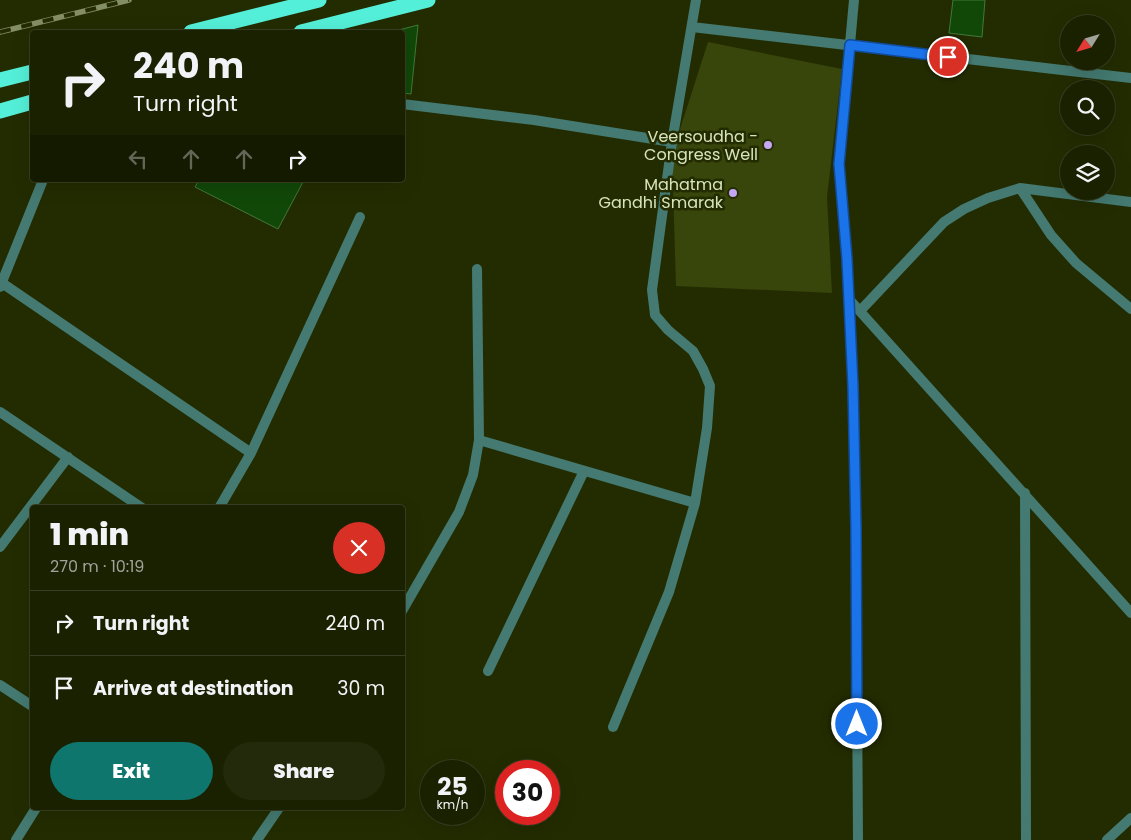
<!DOCTYPE html>
<meta charset="utf-8">
<style>
:root{--surface:#1a2101;--page:#23290b;--text:#f1f3f6;--muted:#9fa399;--line:#383e23;--accent:#0f766e}
body{margin:0;font-family:Poppins,sans-serif;background:var(--page);color:var(--text);height:100vh;display:flex;flex-direction:column;font-size:19px;white-space:nowrap}
*{box-sizing:border-box;margin:0}
p{font-size:16px;color:var(--muted)}
.icon{flex:none;width:28px;height:28px;fill:none;stroke:currentColor;stroke-width:2;stroke-linecap:round;stroke-linejoin:round}
.map{position:relative;flex:1;overflow:hidden}
.sheet{position:absolute;left:30px;top:505px;width:375px;height:305px;display:flex;flex-direction:column;background:var(--surface);border-radius:5px;box-shadow:0 5px 20px #0002,0 0 0 1px var(--line)}
.sheet>*{flex:none}
.guide{position:absolute;left:30px;top:30px;width:375px;height:152px;border-radius:5px;box-shadow:0 5px 20px #0002,0 0 0 1px var(--line);background:#1a2101;color:var(--text);overflow:hidden}
.needle{width:32px;rotate:233deg}
.buttons{position:absolute;left:1060px;top:15px;display:grid;gap:10px}
.buttons a{display:grid;place-items:center;width:55px;height:55px;border-radius:50%;background:var(--surface);box-shadow:0 5px 20px #0002,0 0 0 1px var(--line);font-size:25px}
.speed{position:absolute;left:420px;top:760px;display:flex;gap:10px;font-size:25px;font-weight:700;text-align:center}
.speed>*{display:grid;place-content:center;width:65px;height:65px;border-radius:50%;background:var(--surface);box-shadow:0 5px 20px #0002,0 0 0 1px var(--line);line-height:1}
.speed small{font-size:12px;font-weight:400}
.speed .limit{border:8px solid #d22;background:#fff;color:#111}
.pin{position:absolute;display:grid;place-items:center;width:42px;height:42px;color:#fff;margin:-21px;border:2px solid #fff;border-radius:50%;box-shadow:0 1px 5px #0007}
.me{position:absolute;width:55px;margin:-28px;rotate:0deg;stroke-linejoin:round;filter:drop-shadow(0 0 4px #0008)}
.turn{display:flex;align-items:center;gap:18px;height:105px;padding:0 20px;font-size:22px}
.turn .icon{width:65px;height:65px;stroke-width:2.5}
.turn b{display:block;font-size:35px;line-height:42px}
.lanes{display:flex;align-items:center;height:48px;padding:0 20px;background:#0003;justify-content:center;gap:25px;direction:ltr}
.lanes .off{opacity:.35}
.round{display:grid;place-items:center;flex:none;width:52px;height:52px;border-radius:26px;background:var(--page)}
.headline{display:flex;align-items:center;justify-content:space-between;height:85px;padding:0 20px}
h1{font-size:30px;font-weight:800;line-height:38px}
.cta{display:flex;gap:10px;margin-top:auto;padding:10px 20px}
.cta a{flex:1;height:58px;border-radius:30px;background:var(--accent);color:#fff;font-size:20px;font-weight:800;line-height:58px;text-align:center}
.cta a+a{background:var(--page);color:var(--text)}
ul{padding:0;list-style:none}
li{display:flex;align-items:center;gap:15px;height:65px;padding:0 20px;border-top:1px solid var(--line)}
li div{flex:1}
li b{display:block;font-size:19px}
li em{font-style:normal}
.map>svg:first-child{display:block}
</style>
<div class="map">
<svg width="1131" height="840" viewBox="0 0 1131 840">
<rect width="100%" height="100%" fill="#232c01"/>
<!-- green -->
<path fill="#38450b" d="M708 42 842 69 827 197 832 293 676 286 672 154Z"/>
<!-- building -->
<path fill="#114808" stroke="#42783a" d="M953 0H985L982 37 949 33Z
M418 25 411 94 402 93V32H391Z
M199 180H304L278 229 195 187Z"/>
<g fill="none" stroke-linecap="round" stroke-linejoin="round">
<!-- street -->
<path stroke="#447a71" stroke-width="10" d="M854 0 839 165 847 259 853 386 856 529 858 840
M692 27 1131 78
M402 104 534 120 672 142
M1020 188 1051 235 1076 263 1131 309
M2 283 251 453 219 508
M0 287 43 180
M848 298 1131 613
M860 311 944 222 964 209 988 198 1020 188 1131 202
M0 412 142 508
M479 440 695 503
M251 453 360 217
M1025 493 1026 840
M0 547 68 457
M402 611 459 512 473 475 479 440 477 269
M488 671 584 471
M0 685 32 706
M613 727 669 592 695 503 707 428 710 386 703 369 693 351 668 330 655 315 652 290 672 142 696 0
M16 840 36 808
M257 840 279 808
M1107 840 1131 818"/>
<!-- highway -->
<path stroke="#54efd8" stroke-width="15" d="M191 32 319 0
M301 32 428 0
M0 80 32 72
M0 111 32 102"/>
<defs>
<path id="rail" d="M0 32 129 0"/>
</defs>
<!-- rail casing -->
<use href="#rail" stroke="#838e65" stroke-width="5.5"/>
<!-- rail -->
<use href="#rail" stroke="#232c01" stroke-width="4" stroke-dasharray="11" stroke-linecap="butt"/>
</g>
<g fill="none" stroke-linecap="round" stroke-linejoin="round">
<defs>
<path id="route" d="M857 724 856 529 853 386 847 259 839 164 850 45 948 57"/>
</defs>
<!-- route casing -->
<use href="#route" stroke="#114b97" stroke-width="12"/>
<!-- route -->
<use href="#route" stroke="#1a73e8" stroke-width="9"/>
</g>
<!-- markers -->
<g fill="#c3a7f2" stroke="#232c01" stroke-width="2">
<circle cx="768" cy="145" r="5"/>
<circle cx="733" cy="193" r="5"/>
</g>
<g text-anchor="middle" dominant-baseline="central" stroke-width="5" stroke-linejoin="round" paint-order="stroke">
<!-- poi labels -->
<g font-size="16" fill="#d8e4bc" stroke="#232c01" text-anchor="end">
<text x="758" y="136">Veersoudha -<tspan x="758" dy="18">Congress Well</tspan></text>
<text x="723" y="184">Mahatma<tspan x="723" dy="18">Gandhi Smarak</tspan></text>
</g>
</g>
</svg>
<div class="buttons">
<a><svg class="needle" viewBox="-14 -14 28 28"><path d="M0-13l5 13h-10z" fill="#e53935"/><path d="M0 13l5-13h-10z" fill="#9fa399"/></svg></a>
<a><svg class="icon" aria-label="search" viewBox="0 0 24 24"><circle cx="10" cy="10" r="6"/><path d="M15 15l6 6"/></svg></a>
<a><svg class="icon" aria-label="layers" viewBox="0 0 24 24"><path d="M12 4l9 5-9 5-9-5zM3 14l9 5 9-5"/></svg></a>
</div>
<div class="speed"><div>25<small>km/h</small></div><div class="limit">30</div></div>
<div class="pin" style="left:948px;top:57px;background:#d93025"><svg class="icon" aria-label="arrive" viewBox="0 0 24 24"><path d="M6 21V4h12l-3 4 3 4H6"/></svg></div>
<svg class="me" style="left:857px;top:724px" viewBox="-20 -20 40 40"><circle r="17" fill="#1a73e8" stroke="#fff" stroke-width="3"/><path d="M0-11L8 9 0 5-8 9z" fill="#fff"/></svg>
<div class="guide">
<div class="turn"><svg class="icon" aria-label="right" viewBox="0 0 24 24"><path d="M7 20v-9h11M14 6l5 5-5 5"/></svg><div><b>240 m</b>Turn right</div></div>
<div class="lanes"><svg class="icon off" aria-label="left" viewBox="0 0 24 24"><path d="M17 20v-9H6M10 6l-5 5 5 5"/></svg><svg class="icon off" aria-label="ahead" viewBox="0 0 24 24"><path d="M12 20V5M6 11l6-6 6 6"/></svg><svg class="icon off" aria-label="ahead" viewBox="0 0 24 24"><path d="M12 20V5M6 11l6-6 6 6"/></svg><svg class="icon" aria-label="right" viewBox="0 0 24 24"><path d="M7 20v-9h11M14 6l5 5-5 5"/></svg></div>
</div>
<section class="sheet">
<div class="headline"><div><h1>1 min</h1><p>270 m · 10:19</p></div><a class="round" style="background:#d93025;color:#fff"><svg class="icon" aria-label="close" viewBox="0 0 24 24"><path d="M6 6l12 12M18 6L6 18"/></svg></a></div>
<ul>
<li><svg class="icon" aria-label="right" viewBox="0 0 24 24"><path d="M7 20v-9h11M14 6l5 5-5 5"/></svg><div><b>Turn right</b></div><em>240 m</em></li>
<li><svg class="icon" aria-label="arrive" viewBox="0 0 24 24"><path d="M6 21V4h12l-3 4 3 4H6"/></svg><div><b>Arrive at destination</b></div><em>30 m</em></li>
</ul>
<div class="cta"><a>Exit</a><a>Share</a></div>
</section>
</div>
